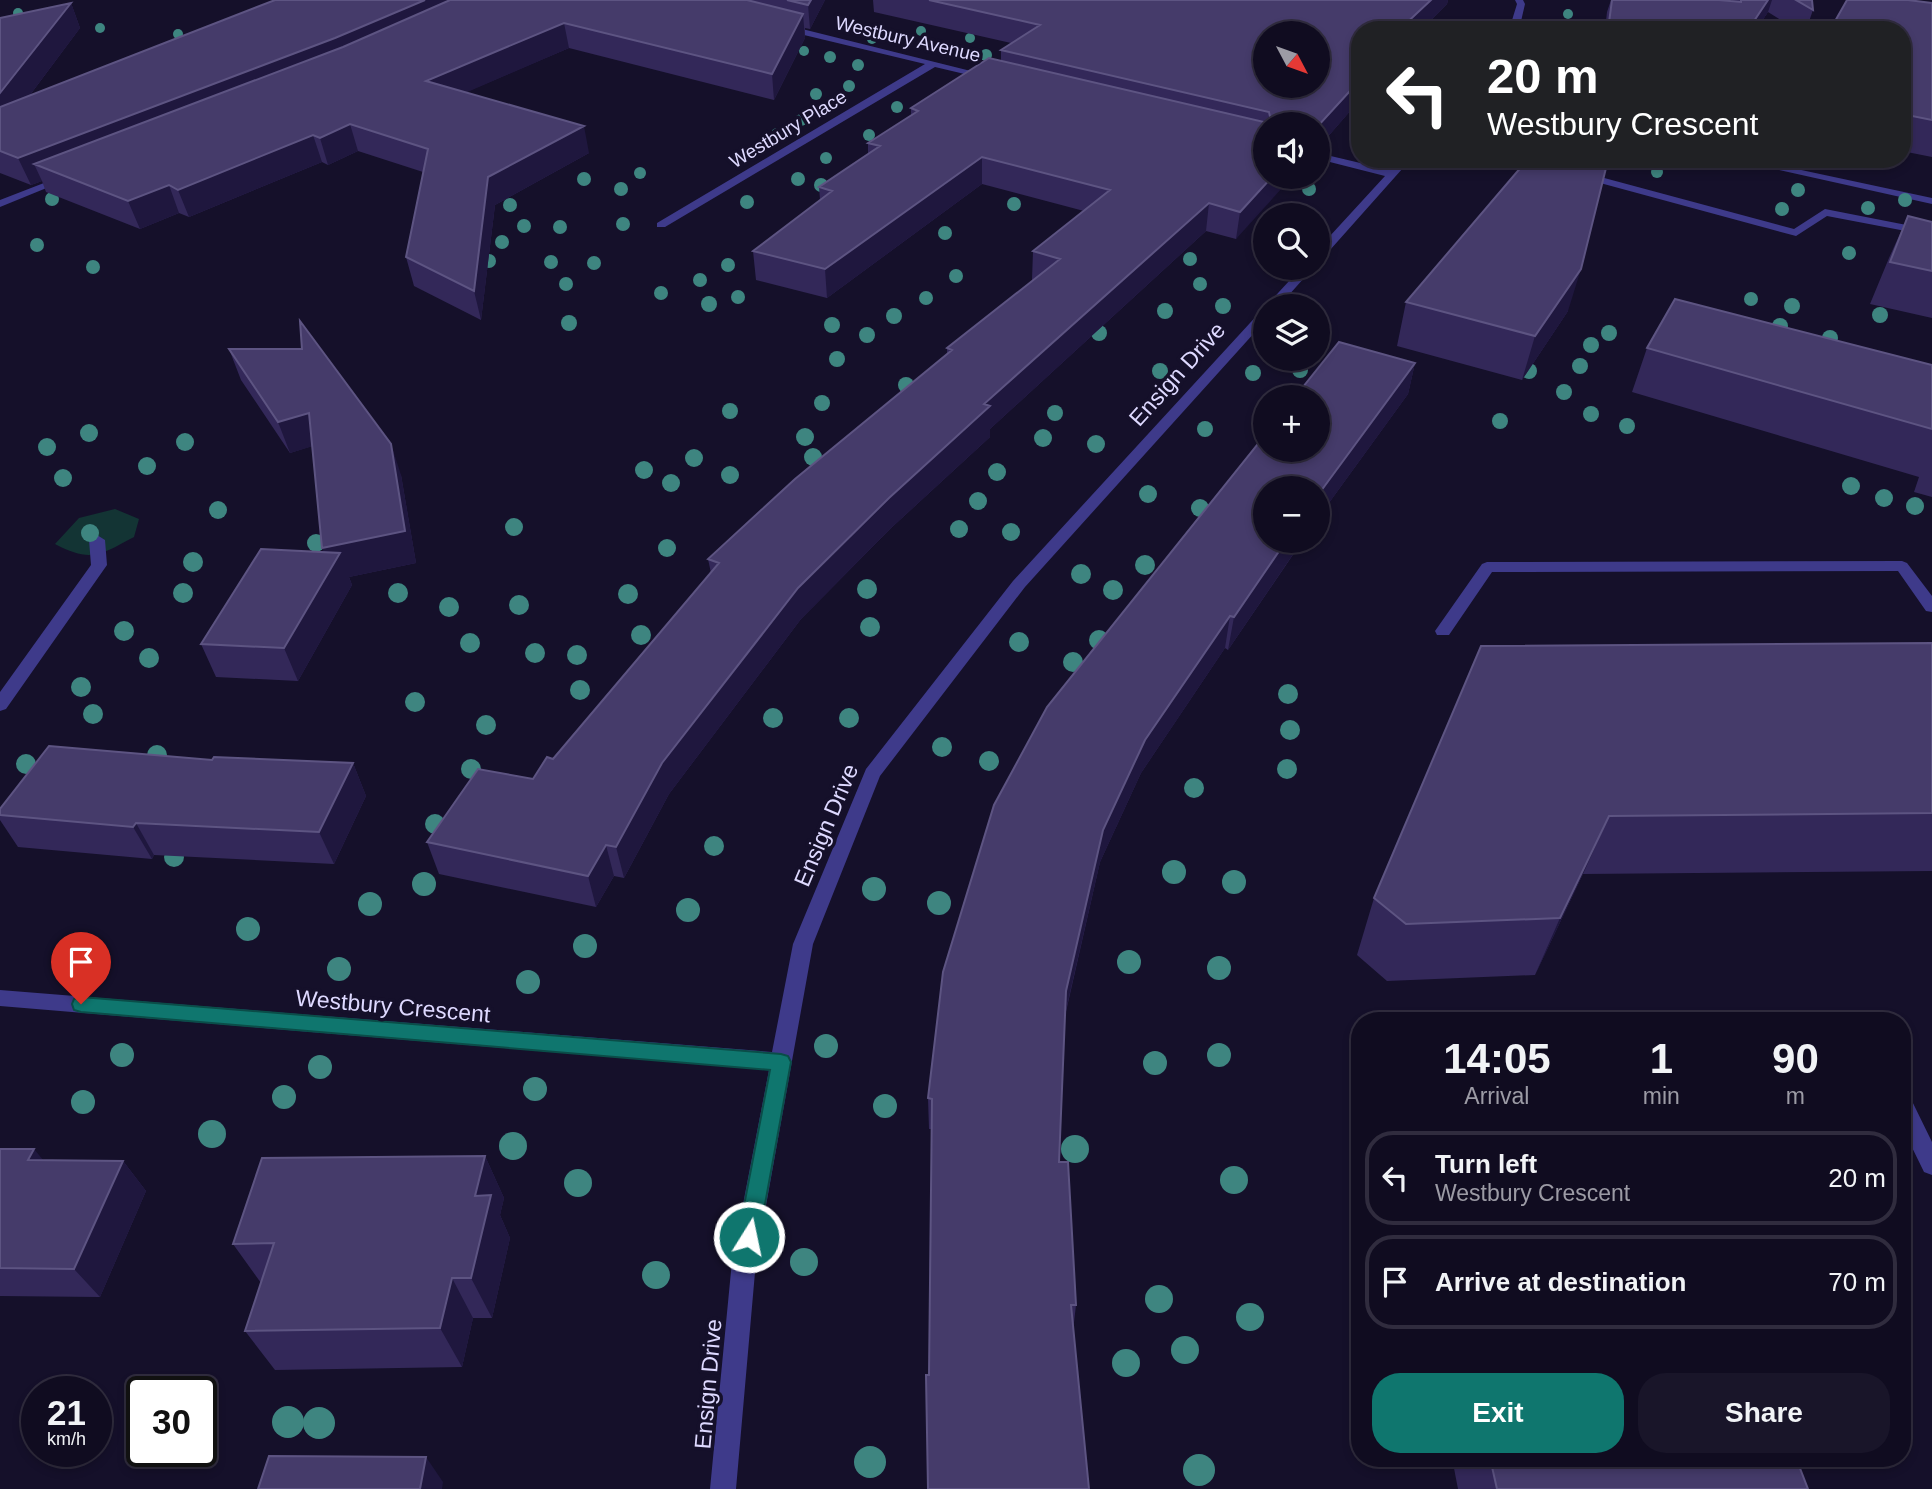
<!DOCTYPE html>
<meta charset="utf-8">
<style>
:root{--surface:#100c20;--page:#191529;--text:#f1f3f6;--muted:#9c9ba5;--line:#302c3e;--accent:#0f766e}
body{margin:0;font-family:Helvetica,sans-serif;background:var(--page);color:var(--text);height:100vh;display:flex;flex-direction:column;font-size:26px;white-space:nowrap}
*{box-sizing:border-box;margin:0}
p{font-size:23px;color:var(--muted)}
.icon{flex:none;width:38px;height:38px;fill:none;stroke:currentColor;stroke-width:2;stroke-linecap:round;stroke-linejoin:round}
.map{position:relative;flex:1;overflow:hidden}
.panel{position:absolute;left:1351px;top:1012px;width:560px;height:455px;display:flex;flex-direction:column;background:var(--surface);border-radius:28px;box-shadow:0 4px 10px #0003,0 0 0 2px var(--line)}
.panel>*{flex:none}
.top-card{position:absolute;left:1351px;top:21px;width:560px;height:147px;border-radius:28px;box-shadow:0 4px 10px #0003,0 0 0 2px var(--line);background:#202124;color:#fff;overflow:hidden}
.needle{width:46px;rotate:131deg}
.buttons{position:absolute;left:1253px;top:21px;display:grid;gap:14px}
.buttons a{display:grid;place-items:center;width:77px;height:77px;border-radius:50%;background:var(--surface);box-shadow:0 4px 10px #0003,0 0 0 2px var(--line);font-size:35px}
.speed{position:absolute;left:21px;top:1376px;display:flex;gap:14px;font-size:35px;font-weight:700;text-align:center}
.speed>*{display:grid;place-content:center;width:91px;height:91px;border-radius:50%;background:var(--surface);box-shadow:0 4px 10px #0003,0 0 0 2px var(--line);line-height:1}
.speed small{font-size:18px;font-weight:400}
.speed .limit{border:4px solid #111;border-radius:10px;background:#fff;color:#111}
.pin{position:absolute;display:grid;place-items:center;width:60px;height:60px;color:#fff;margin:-72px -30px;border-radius:50% 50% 50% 0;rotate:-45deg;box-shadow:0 0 7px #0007}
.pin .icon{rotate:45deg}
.me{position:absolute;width:77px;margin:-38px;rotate:10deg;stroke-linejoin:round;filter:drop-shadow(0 0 5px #0008)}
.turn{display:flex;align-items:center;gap:24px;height:147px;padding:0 21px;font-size:32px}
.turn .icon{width:91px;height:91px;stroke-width:2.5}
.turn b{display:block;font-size:49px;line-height:60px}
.eta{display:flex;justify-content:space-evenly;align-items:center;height:119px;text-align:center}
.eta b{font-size:42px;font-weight:700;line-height:49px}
.primary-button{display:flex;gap:14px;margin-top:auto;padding:14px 21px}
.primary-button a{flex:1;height:80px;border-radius:28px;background:var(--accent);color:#fff;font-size:28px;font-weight:700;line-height:80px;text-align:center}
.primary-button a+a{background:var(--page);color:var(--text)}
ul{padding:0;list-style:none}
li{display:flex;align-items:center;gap:21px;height:94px;margin:0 14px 10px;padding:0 7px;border:4px solid var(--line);border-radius:28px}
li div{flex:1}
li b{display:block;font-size:26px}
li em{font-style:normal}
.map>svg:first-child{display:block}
</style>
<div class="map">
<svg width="1932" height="1489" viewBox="0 0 1932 1489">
<rect width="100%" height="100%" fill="#15102a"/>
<!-- green -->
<path fill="#133434" d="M115 509 139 519 134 537C100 555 91 563 55 544L79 518Z"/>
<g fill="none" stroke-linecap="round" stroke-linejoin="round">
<!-- service -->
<path fill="#3e3a8a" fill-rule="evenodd" d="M1729 159H1750L1932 198V204Z
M1582 172 1794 229 1825 209 1932 230V236L1827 216 1796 236 1578 177 1577 175Z
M1902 561 1907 563 1932 596V612L1926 611 1898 571 1492 572 1449 635H1437L1435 631 1482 564 1487 562Z
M1902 1095 1910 1097 1932 1142V1175L1924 1172 1902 1127Z"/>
<!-- minor -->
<path fill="#3e3a8a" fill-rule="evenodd" d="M1515 0H1523L1525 4 1519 30H1509L1517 4Z
M782 24 995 77 990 80 935 67 665 227H657V223L925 64 779 29V25Z
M1318 153 1390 170 1400 159H1411L1322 259 1318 260V249L1385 176 1318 159Z
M62 176 71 178 0 207V200Z
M1301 268H1313L1279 306H1266Z
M1265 310V321L1025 587 880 776 813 944 756 1261 736 1489H710L732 1261 769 1070 0 1006V990L772 1052 793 944 866 769 1013 581 1261 311Z
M97 535 105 540 107 565 6 709 0 711V692L91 565 89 540Z"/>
</g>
<!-- trees -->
<g fill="#3e8580">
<circle cx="18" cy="13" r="5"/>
<circle cx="1568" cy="14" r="5"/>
<circle cx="100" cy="28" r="5"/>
<circle cx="921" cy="31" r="5"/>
<circle cx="178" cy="34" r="5"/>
<circle cx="970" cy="38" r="5"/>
<circle cx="872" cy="39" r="5"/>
<circle cx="804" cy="51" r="5"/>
<circle cx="986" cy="55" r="6"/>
<circle cx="830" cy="57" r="6"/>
<circle cx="858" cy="65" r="6"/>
<circle cx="849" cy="86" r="6"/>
<circle cx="816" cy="94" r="6"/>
<circle cx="897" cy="107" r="6"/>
<circle cx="801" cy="120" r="6"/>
<circle cx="777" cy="134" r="6"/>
<circle cx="869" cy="135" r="6"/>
<circle cx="750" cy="152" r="6"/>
<circle cx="826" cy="158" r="6"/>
<circle cx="1657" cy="172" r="6"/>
<circle cx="640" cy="173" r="6"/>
<circle cx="584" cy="179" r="7"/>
<circle cx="798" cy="179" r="7"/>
<circle cx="821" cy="185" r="7"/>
<circle cx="621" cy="189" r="7"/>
<circle cx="1309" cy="189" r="7"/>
<circle cx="1798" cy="190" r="7"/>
<circle cx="52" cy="199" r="7"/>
<circle cx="1905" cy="200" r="7"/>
<circle cx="747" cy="202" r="7"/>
<circle cx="1014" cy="204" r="7"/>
<circle cx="510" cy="205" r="7"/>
<circle cx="1868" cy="208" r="7"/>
<circle cx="1782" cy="209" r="7"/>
<circle cx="623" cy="224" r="7"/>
<circle cx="524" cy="226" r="7"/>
<circle cx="560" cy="227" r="7"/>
<circle cx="945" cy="233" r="7"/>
<circle cx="502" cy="242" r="7"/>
<circle cx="37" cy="245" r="7"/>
<circle cx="1849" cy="253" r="7"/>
<circle cx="1190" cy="259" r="7"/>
<circle cx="489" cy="261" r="7"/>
<circle cx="551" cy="262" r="7"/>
<circle cx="594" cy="263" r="7"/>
<circle cx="728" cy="265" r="7"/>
<circle cx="93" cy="267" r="7"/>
<circle cx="956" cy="276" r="7"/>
<circle cx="700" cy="280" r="7"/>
<circle cx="566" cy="284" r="7"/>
<circle cx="1200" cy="284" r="7"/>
<circle cx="661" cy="293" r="7"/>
<circle cx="738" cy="297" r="7"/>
<circle cx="926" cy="298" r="7"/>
<circle cx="1751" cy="299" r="7"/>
<circle cx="709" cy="304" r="8"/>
<circle cx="1223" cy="306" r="8"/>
<circle cx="1792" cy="306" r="8"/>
<circle cx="1165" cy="311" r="8"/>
<circle cx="1880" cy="315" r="8"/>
<circle cx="894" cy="316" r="8"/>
<circle cx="569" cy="323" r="8"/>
<circle cx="832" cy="325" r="8"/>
<circle cx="1780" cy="326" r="8"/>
<circle cx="1099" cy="333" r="8"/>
<circle cx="1609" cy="333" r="8"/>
<circle cx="867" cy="335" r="8"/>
<circle cx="1830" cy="338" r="8"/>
<circle cx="1591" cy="345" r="8"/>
<circle cx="837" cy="359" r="8"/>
<circle cx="1580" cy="366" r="8"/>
<circle cx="1300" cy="370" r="8"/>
<circle cx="1160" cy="371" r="8"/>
<circle cx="1529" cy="371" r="8"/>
<circle cx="1253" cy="373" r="8"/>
<circle cx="906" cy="385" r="8"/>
<circle cx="1564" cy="392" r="8"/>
<circle cx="822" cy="403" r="8"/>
<circle cx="730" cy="411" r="8"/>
<circle cx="1055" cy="413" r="8"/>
<circle cx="1591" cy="414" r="8"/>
<circle cx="1500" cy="421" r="8"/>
<circle cx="1627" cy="426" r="8"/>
<circle cx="1205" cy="429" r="8"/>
<circle cx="89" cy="433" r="9"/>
<circle cx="805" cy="437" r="9"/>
<circle cx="1043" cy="438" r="9"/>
<circle cx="185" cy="442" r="9"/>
<circle cx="1096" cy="444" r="9"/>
<circle cx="47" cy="447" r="9"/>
<circle cx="813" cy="457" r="9"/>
<circle cx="694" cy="458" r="9"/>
<circle cx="147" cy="466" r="9"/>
<circle cx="644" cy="470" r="9"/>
<circle cx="997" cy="472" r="9"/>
<circle cx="730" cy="475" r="9"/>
<circle cx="63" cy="478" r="9"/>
<circle cx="671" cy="483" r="9"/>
<circle cx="1851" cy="486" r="9"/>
<circle cx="1148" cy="494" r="9"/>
<circle cx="1884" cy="498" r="9"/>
<circle cx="978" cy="501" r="9"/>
<circle cx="1915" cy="506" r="9"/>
<circle cx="1200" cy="508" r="9"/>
<circle cx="218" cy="510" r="9"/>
<circle cx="514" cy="527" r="9"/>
<circle cx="959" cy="529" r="9"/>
<circle cx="1011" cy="532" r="9"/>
<circle cx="90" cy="533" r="9"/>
<circle cx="316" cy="543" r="9"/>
<circle cx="667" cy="548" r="9"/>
<circle cx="193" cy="562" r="10"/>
<circle cx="1145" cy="565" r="10"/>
<circle cx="1081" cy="574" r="10"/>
<circle cx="867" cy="589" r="10"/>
<circle cx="1113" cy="590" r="10"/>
<circle cx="183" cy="593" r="10"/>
<circle cx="398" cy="593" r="10"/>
<circle cx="628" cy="594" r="10"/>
<circle cx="519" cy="605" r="10"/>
<circle cx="449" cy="607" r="10"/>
<circle cx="870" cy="627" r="10"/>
<circle cx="124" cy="631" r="10"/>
<circle cx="641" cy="635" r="10"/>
<circle cx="1099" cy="640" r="10"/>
<circle cx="1019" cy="642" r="10"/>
<circle cx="470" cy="643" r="10"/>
<circle cx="535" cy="653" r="10"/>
<circle cx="577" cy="655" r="10"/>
<circle cx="149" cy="658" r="10"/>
<circle cx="1073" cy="662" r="10"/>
<circle cx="81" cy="687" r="10"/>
<circle cx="580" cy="690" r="10"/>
<circle cx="1288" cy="694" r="10"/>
<circle cx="415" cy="702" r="10"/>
<circle cx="93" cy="714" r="10"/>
<circle cx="773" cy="718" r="10"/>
<circle cx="849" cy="718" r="10"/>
<circle cx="486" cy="725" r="10"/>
<circle cx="1290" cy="730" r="10"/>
<circle cx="942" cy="747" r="10"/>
<circle cx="157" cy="755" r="10"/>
<circle cx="989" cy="761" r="10"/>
<circle cx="26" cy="764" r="10"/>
<circle cx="471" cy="769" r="10"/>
<circle cx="1287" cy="769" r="10"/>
<circle cx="1194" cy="788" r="10"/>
<circle cx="435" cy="824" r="10"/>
<circle cx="714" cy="846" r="10"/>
<circle cx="174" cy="857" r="10"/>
<circle cx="1174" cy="872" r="12"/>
<circle cx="1234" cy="882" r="12"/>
<circle cx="424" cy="884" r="12"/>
<circle cx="874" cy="889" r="12"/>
<circle cx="939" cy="903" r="12"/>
<circle cx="370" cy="904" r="12"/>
<circle cx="688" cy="910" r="12"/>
<circle cx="248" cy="929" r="12"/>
<circle cx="585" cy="946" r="12"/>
<circle cx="76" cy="956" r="12"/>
<circle cx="1129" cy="962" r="12"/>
<circle cx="1219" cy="968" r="12"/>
<circle cx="339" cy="969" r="12"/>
<circle cx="528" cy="982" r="12"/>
<circle cx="826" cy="1046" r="12"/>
<circle cx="122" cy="1055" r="12"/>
<circle cx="1219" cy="1055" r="12"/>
<circle cx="1155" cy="1063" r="12"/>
<circle cx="320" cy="1067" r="12"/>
<circle cx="535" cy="1089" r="12"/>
<circle cx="284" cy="1097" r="12"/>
<circle cx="83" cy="1102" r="12"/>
<circle cx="885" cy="1106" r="12"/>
<circle cx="212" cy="1134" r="14"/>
<circle cx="513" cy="1146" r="14"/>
<circle cx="1075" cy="1149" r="14"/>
<circle cx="1234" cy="1180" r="14"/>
<circle cx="578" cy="1183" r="14"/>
<circle cx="804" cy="1262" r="14"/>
<circle cx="656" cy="1275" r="14"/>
<circle cx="1159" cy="1299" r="14"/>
<circle cx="1250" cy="1317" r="14"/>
<circle cx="1185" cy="1350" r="14"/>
<circle cx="1126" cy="1363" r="14"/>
<circle cx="288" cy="1422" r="16"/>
<circle cx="319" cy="1423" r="16"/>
<circle cx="870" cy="1462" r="16"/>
<circle cx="1199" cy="1470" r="16"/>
</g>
<!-- wall -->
<path fill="#332859" d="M275 0H825L810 29 805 28V38L774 100 569 48 466 92 589 153 495 205 481 320 414 286 406 257 423 172 358 151 328 165 322 162 189 217 179 213 140 229 46 192 42 181 31 185 0 173V18L71 3 80 28 30 95Z
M873 0H1448L1447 4 1421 30H1360V94L1358 102 1318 148V124L1236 239 1206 231 990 429V437L890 529 801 619 669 794 624 878 614 876 596 907 439 874 427 842 533 779 553 759 711 573 708 559 947 354V348L1033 280H1032L1033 251 1084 211 982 184 827 298 756 280 753 251 820 200 819 187 868 154V143L911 115V108L1001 60V50L1011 43 874 12Z
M1611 0H1719L1732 1V0H1812L1813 10 1806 30H1797L1768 12 1756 30H1605L1607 12Z
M1932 3V157L1902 151V30Z
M1908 216 1932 222V318L1870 304 1889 258Z
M1406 302 1568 311 1522 380 1397 346Z
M1339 342 1415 363 1408 394 1318 518 1228 650 1225 648 1141 773 1100 862 1065 1016 1059 1162 1076 1305 1073 1331 929 1375 932 1129H929L928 1098Z
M1647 348 1932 365V497L1914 492 1919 477 1632 392Z
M229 349 401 475 416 563 349 577 352 585 298 681 216 677 201 644 324 552 312 446 290 453 241 380Z
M1932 643V871L1583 874 1535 975 1387 981 1357 955 1374 898Z
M212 760 353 763 366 796 334 864 154 855 152 859 18 847 0 820V809Z
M0 1149 43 1160 123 1161 146 1191 100 1297 0 1296Z
M485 1156 504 1198 500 1215 510 1238 492 1318H473L462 1367 275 1370 245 1331 261 1283 233 1244Z
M1452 1458H1796L1808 1489H1458Z"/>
<!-- shaded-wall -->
<path fill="#1f173e" d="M425 0H486L34 164 42 181 31 185 18 158Z
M811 0H825L810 29 808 5Z
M1431 0H1448L1447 4 1421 30H1399Z
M1768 0H1772L1768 12 1756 30H1748Z
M71 3 80 28 0 135V93Z
M803 14 805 38 774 100 772 74Z
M564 23 569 48 433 107 426 81Z
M1360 66V94L1358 102 1318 148V126L1351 74Z
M350 124 358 151 328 165 320 138Z
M584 126 589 153 495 205 481 320 474 291 488 177Z
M313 135 322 162 189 217 178 190Z
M982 157V184L827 298 825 269Z
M1272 177H1292L1236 239 1240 212Z
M169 185 179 213 140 229 128 201Z
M1209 203 1206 231 990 429V437L890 529 801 619 669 794 624 878 616 847 662 763 798 588 984 404Z
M1581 269 1568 311 1522 380 1535 336Z
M1415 363 1408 394 1318 518V495Z
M309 413 320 444 290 453 278 422Z
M391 444 401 475 416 563 349 577 352 585 298 681 284 648 330 570 322 548Z
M1286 541H1302L1228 650 1234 617Z
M1230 616 1225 648 1141 773 1100 862 1063 1023 1066 991 1103 830 1145 740Z
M353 763 366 796 334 864 319 832Z
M1609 816 1583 874 1535 975 1560 918Z
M136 823 154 855 152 859 133 827Z
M606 845 614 876 596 907 588 876Z
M34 1149 59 1179 28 1160Z
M485 1156 504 1198 500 1215 510 1238 492 1318 471 1278 475 1196Z
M123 1161 146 1191 100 1297 74 1269Z
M452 1278 473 1318 462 1367 440 1328Z
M426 1457 443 1482 442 1489H420Z"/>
<!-- building -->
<path fill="#453b6a" stroke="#5d5482" stroke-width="2" fill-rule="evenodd" d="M275 0H425L335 38 18 158 0 151V107Z
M450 0H747L803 14 772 74 564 23 426 81 584 126 488 177 474 291 406 257 428 149 350 124 320 138 313 135 178 190 169 185 128 201 34 164 343 47Z
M787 0H811L808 5Z
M929 0H1431L1399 30H1360V66L1351 74 1360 76V80L1318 126V124H1265V177H1272L1240 212 1209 203 984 404 990 406 889 498 798 588 662 763 616 847 606 845 588 876 427 842 478 769 533 779 547 757 553 759 719 563 708 559 795 479 952 350 947 348 1060 259 1033 251 1110 190 982 157 825 269 753 251 832 191 819 187 880 146 868 143 918 111 911 108 989 58 1268 123 1271 121 1269 112 1001 50 1040 25ZM1265 33H1318V86H1265Z
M1612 0H1719L1741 2V0H1768L1748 30H1608Z
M1796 0H1812L1813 10Z
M1847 0H1908L1932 3V120L1902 114V30H1830Z
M71 3 0 93V18Z
M1528 159H1568L1606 168 1581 269 1535 336 1406 302Z
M1908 216 1932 222V271L1890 262Z
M1675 299 1932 365V429L1647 348Z
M300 321 391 444 405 531 322 548 309 413 278 422 229 349H302Z
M1339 342 1415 363 1318 495V488H1265V541H1286L1234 617 1230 616 1145 740 1103 830 1066 991 1059 1162H1068L1076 1305H1071L1089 1489H928L926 1375H929L932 1099 928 1098 943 972 994 805 1047 707 1265 435V450H1318V397H1295Z
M261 549 340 553 284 648 201 644Z
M1932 643V813L1609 816 1560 918 1406 924 1374 898 1481 646Z
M49 746 212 760 214 757 353 763 319 832 136 823 133 827 0 815V809Z
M0 1149H34L28 1160 123 1161 74 1269 0 1268Z
M485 1156 475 1196 491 1195 471 1278H452L440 1328 245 1331 274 1243 233 1244 262 1158Z
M269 1456 426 1457 420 1489H258Z
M1490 1458H1796L1808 1489H1497Z"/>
<!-- route -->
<path fill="#0f766e" stroke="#0a4d48" stroke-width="2" d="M81 997 781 1054 788 1056 791 1062 759 1237 756 1244 749 1246 741 1244 738 1237 770 1070 81 1012 74 1010 72 1004 74 999Z"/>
<g text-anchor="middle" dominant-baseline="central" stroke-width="7" stroke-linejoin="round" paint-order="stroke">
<!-- far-street labels -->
<g font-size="19" fill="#ded9ff" stroke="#15102a">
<text transform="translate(908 39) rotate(13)">Westbury Avenue</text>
<text transform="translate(788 129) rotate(-31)">Westbury Place</text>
</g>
<!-- street labels -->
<g font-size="23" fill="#ded9ff" stroke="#15102a">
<text transform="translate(1177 374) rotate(-48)">Ensign Drive</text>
<text transform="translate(826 825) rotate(-67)">Ensign Drive</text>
<text transform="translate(393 1006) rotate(5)">Westbury Crescent</text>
<text transform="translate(708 1384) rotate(-85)">Ensign Drive</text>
</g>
</g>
</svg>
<div class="buttons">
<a><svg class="needle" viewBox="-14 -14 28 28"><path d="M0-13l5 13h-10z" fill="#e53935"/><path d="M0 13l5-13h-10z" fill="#9c9ba5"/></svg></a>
<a><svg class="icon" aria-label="sound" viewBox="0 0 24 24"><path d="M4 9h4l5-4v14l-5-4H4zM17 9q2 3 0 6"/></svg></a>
<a><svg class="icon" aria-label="search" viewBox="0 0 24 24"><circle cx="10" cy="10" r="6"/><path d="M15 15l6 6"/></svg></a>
<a><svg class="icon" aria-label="layers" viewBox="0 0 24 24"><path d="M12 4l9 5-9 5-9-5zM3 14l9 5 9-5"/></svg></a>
<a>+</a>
<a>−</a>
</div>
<div class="speed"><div>21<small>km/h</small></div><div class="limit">30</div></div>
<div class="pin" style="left:81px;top:1004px;background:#d93025"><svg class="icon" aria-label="arrive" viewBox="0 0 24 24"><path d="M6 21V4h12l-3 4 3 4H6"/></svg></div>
<svg class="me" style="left:749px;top:1237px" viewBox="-20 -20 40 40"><circle r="17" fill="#0f766e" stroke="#fff" stroke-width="3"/><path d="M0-11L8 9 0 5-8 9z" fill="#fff"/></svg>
<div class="top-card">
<div class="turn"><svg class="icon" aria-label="left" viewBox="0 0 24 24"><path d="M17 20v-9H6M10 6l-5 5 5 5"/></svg><div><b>20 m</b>Westbury Crescent</div></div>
</div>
<section class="panel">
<div class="eta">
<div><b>14:05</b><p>Arrival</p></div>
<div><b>1</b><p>min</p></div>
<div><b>90</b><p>m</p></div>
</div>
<ul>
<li><svg class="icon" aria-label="left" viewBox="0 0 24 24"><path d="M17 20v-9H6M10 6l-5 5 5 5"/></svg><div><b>Turn left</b><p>Westbury Crescent</p></div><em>20 m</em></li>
<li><svg class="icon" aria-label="arrive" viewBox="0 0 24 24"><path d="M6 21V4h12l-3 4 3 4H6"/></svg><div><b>Arrive at destination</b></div><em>70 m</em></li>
</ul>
<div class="primary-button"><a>Exit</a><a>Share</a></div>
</section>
</div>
